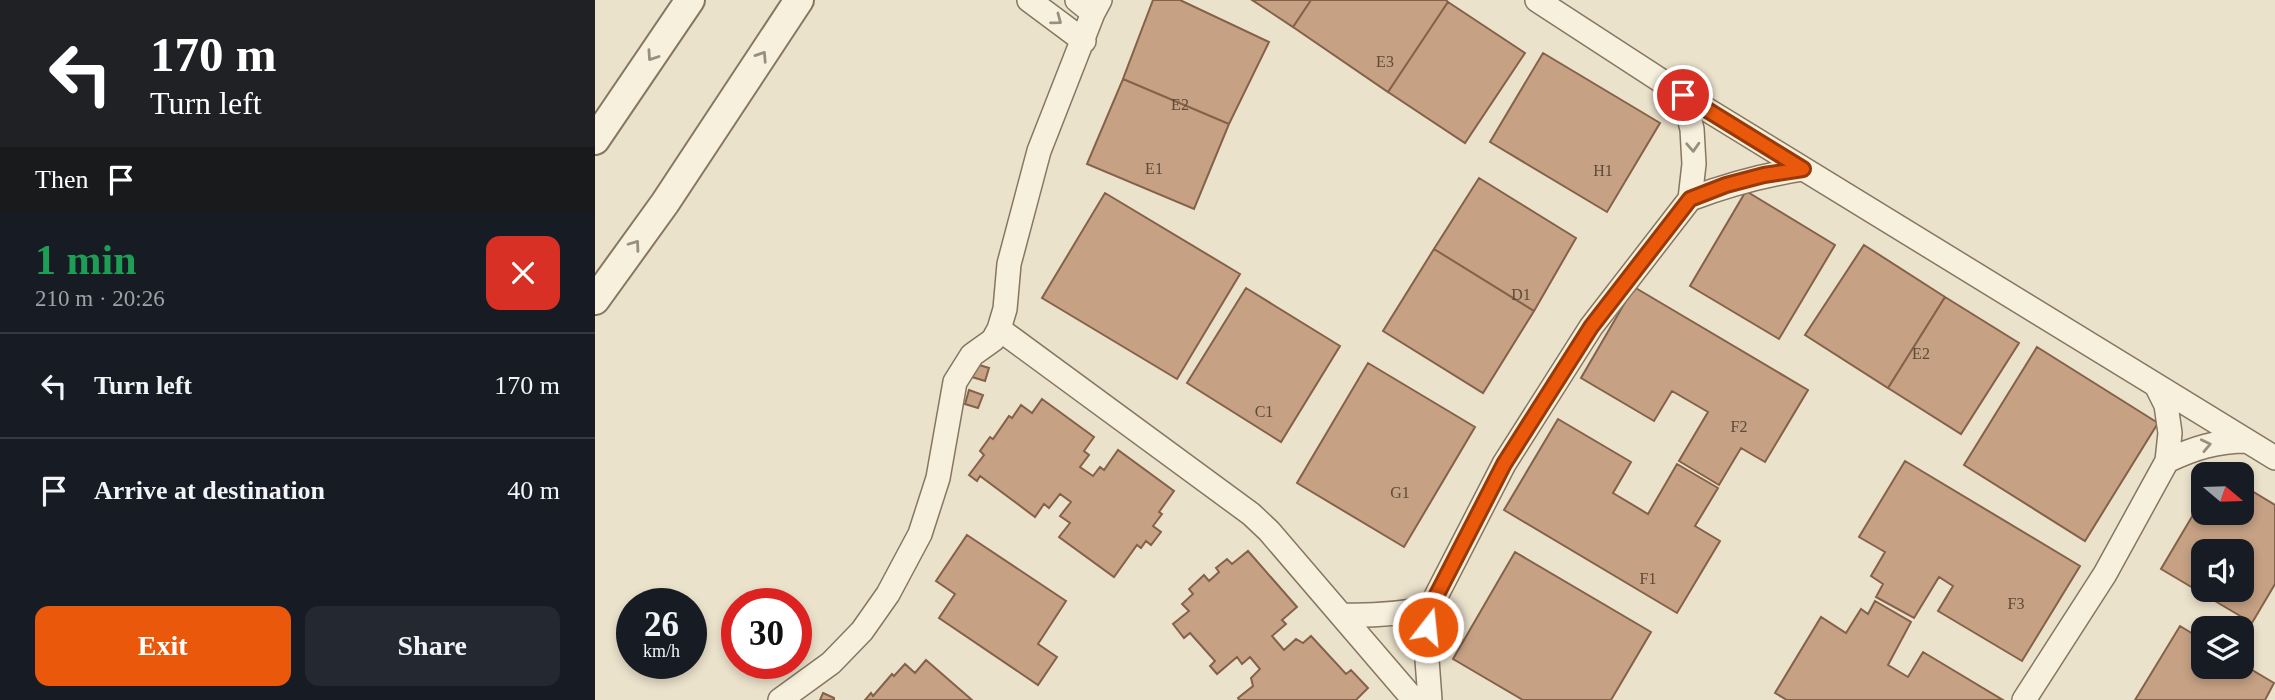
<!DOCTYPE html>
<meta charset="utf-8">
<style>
:root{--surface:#171b24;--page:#242831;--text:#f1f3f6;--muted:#9ea1a6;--line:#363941;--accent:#ea580c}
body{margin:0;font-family:Georgia,serif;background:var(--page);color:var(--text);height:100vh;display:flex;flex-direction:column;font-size:26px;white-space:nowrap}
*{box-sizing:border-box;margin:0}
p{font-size:23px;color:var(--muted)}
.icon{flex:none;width:38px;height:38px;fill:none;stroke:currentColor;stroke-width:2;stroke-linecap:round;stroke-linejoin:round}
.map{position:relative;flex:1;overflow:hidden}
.sheet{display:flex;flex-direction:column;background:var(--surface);width:595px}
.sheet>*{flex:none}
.hud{background:#202124;color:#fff;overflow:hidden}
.needle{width:46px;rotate:109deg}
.buttons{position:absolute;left:1596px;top:462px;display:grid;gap:14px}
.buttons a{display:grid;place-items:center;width:63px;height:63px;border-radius:14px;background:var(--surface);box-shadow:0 4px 10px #0003;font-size:35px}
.speed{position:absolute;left:21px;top:588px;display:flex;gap:14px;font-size:35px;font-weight:700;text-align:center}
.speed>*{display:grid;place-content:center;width:91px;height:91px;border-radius:50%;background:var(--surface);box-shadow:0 4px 10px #0003;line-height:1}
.speed small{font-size:18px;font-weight:400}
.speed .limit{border:10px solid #d22;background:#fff;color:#111}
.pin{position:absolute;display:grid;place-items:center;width:60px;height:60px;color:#fff;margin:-30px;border:4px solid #fff;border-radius:50%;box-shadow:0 2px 7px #0007}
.me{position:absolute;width:77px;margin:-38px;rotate:16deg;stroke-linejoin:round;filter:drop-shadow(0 0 5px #0008)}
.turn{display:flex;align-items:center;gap:24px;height:147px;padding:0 35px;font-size:32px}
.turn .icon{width:91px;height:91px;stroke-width:2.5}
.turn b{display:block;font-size:49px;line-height:60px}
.then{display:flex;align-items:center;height:66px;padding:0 35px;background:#0003;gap:14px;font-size:26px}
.round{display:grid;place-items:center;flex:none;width:74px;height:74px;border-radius:14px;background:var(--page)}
.headline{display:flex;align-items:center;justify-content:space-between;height:119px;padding:0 35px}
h1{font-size:42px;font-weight:600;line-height:52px;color:#1e9e55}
.button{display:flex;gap:14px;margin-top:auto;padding:14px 35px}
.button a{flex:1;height:80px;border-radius:14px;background:var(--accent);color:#fff;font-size:28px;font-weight:600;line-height:80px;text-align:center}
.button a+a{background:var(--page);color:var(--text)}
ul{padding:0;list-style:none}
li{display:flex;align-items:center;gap:21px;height:105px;padding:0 35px;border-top:2px solid var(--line)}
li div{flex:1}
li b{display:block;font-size:26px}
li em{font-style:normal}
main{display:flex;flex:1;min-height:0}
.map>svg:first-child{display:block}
</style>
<main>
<section class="sheet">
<div class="hud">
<div class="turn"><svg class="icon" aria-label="left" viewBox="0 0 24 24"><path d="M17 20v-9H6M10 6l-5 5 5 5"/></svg><div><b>170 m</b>Turn left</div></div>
<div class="then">Then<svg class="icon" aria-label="arrive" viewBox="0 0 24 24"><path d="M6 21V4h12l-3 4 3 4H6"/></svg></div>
</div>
<div class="headline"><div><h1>1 min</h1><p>210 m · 20:26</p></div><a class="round" style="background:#d93025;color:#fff"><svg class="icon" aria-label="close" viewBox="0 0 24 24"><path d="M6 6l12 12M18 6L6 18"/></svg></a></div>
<ul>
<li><svg class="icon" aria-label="left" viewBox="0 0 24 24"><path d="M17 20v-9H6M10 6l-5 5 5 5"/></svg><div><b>Turn left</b></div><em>170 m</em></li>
<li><svg class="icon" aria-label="arrive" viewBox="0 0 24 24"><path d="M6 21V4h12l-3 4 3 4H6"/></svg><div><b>Arrive at destination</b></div><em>40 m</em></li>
</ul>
<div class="button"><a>Exit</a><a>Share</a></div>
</section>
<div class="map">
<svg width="1680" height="700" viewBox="0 0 1680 700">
<rect width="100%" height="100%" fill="#ebe2cb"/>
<!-- building -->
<path fill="#c6a184" stroke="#846148" stroke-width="2" fill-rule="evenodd" d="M558 0H585L674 42 634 124 528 79Z
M657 0H716L698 27Z
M716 0H851L853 2 793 92 698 27Z
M853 2 930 53 870 143 793 92Z
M948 53 1065 123 1012 212 895 142Z
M528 79 634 124 599 209 492 164Z
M884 178 981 238 939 311 839 249Z
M1151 191 1240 245 1184 339 1095 286Z
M510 193 645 274 582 379 447 298Z
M1269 245 1350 297 1293 388 1210 335Z
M839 249 939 311 888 393 788 331Z
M1039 287 1213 390 1170 462 1146 448 1124 485 1084 461 1113 412 1077 391 1059 421 986 378Z
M651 288 745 346 686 442 592 383Z
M1350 297 1424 343 1366 434 1293 388Z
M1442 347 1563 423 1490 541 1369 465Z
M773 363 880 427 809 547 702 483Z
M381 364 394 368 390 381 377 377Z
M374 390 388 395 383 408 370 404Z
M447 399 499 437 489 451 494 455 485 467 498 476 505 467 509 470 523 450 579 491 564 512 567 514 558 526 566 532 556 545 551 541 546 548 542 545 519 577 464 537 475 523 465 516 476 502 465 494 454 508 449 504 440 517 385 476 382 481 374 475 389 455 385 451 395 437 398 439 414 416 417 418 426 405 437 413Z
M963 419 1036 462 1018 493 1053 514 1082 464 1123 488 1100 526 1125 541 1082 613 909 510Z
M1310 461 1485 566 1427 661 1343 611 1358 586 1344 577 1319 618 1281 597 1288 584 1276 576 1290 552 1264 537Z
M1647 485 1680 505V584L1657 623 1566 569 1608 498V513H1647ZM1608 551H1647V590H1608Z
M372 535 471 601 443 644 462 657 443 685 344 618 360 594 341 581Z
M653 551 702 607 687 620 691 624 677 636 689 650 701 639 708 643 716 636 751 674 756 670 773 688 761 700H644L643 698 658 686 656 678 665 669 655 657 647 664 642 657 622 674 615 666 620 661 595 633 589 638 578 624 594 611 587 604 598 594 594 589 609 575 614 581 624 572 621 568 632 559 637 564Z
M920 552 1056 632 1016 700H928L858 659Z
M1280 601 1316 622 1293 665 1313 677 1328 652 1408 700H1192L1180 693 1226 617 1251 633 1266 609 1273 614Z
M1585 626 1608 640V667H1647V664L1679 683 1670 700H1540Z
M331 660 377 700H270L276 693 278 696 297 674 299 676 310 664 320 673Z
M228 693 239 698V700H225Z"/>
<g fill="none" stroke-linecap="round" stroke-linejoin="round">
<defs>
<path id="minor" d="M434 0 489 41
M482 0 498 13
M942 0 1088 95 1680 458
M1095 199C1132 185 1168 175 1208 169
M404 329 656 514 674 531 819 700
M1572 461C1599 448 1622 441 1652 441
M746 615C777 616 805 614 835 608
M185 700 236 663 267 631 293 594 325 534 343 478 360 382 377 355 398 340 404 329 410 309 414 264 444 151 498 13 505 0
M835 700 831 646 835 608 909 464 996 327 1095 199 1099 164 1097 129 1088 95
M1429 700 1510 574 1572 461 1575 433 1571 405 1561 385"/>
<path id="tertiary" d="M0 140 95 0
M0 300 70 203 204 0"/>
</defs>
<!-- minor casing -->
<use href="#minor" stroke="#877660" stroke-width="26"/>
<!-- tertiary casing -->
<use href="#tertiary" stroke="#877660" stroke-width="32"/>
<!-- minor -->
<use href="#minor" stroke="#f7f0dd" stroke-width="23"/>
<!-- tertiary -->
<use href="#tertiary" stroke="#f7f0dd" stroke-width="28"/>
</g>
<!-- one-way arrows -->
<defs><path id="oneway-chevron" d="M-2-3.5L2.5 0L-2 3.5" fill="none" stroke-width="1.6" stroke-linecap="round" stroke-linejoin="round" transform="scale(1.75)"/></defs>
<g stroke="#988f80">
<use href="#oneway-chevron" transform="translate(462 20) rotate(37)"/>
<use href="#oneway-chevron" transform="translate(57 56) rotate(124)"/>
<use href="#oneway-chevron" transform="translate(167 56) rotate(-57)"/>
<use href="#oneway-chevron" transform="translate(1098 147) rotate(87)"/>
<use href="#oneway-chevron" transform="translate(40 245) rotate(-54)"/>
<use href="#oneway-chevron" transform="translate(1611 445) rotate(-12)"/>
</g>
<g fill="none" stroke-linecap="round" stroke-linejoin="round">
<defs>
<path id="route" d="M833 627 835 608 909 464 996 327 1095 199 1131 185 1169 175 1208 169 1088 95"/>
</defs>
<!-- route casing -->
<use href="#route" stroke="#983908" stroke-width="18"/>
<!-- route -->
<use href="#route" stroke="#ea580c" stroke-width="12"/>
</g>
<g text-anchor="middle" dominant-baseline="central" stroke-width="5" stroke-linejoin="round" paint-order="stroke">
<!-- number labels -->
<g font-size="16" fill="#5c4b3a">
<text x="790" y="61">E3</text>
<text x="585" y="104">E2</text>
<text x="559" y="168">E1</text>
<text x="1008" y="170">H1</text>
<text x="926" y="294">D1</text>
<text x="1326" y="353">E2</text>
<text x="669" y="411">C1</text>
<text x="1144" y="426">F2</text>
<text x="805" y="492">G1</text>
<text x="1053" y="578">F1</text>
<text x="1421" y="603">F3</text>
</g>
</g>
</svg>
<div class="buttons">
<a><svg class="needle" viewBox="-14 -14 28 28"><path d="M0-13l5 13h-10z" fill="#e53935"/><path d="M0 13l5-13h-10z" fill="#9ea1a6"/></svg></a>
<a><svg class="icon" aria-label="sound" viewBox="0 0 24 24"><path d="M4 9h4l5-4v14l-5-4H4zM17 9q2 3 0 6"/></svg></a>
<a><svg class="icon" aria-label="layers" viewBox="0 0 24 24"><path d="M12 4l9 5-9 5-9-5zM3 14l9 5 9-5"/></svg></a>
</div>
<div class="speed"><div>26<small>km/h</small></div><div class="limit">30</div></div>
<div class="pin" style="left:1088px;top:95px;background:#d93025"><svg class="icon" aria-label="arrive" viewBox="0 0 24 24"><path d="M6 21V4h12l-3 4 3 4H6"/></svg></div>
<svg class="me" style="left:833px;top:627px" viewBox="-20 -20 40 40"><circle r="17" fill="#ea580c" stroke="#fff" stroke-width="3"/><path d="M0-11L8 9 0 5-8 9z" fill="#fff"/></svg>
</div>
</main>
